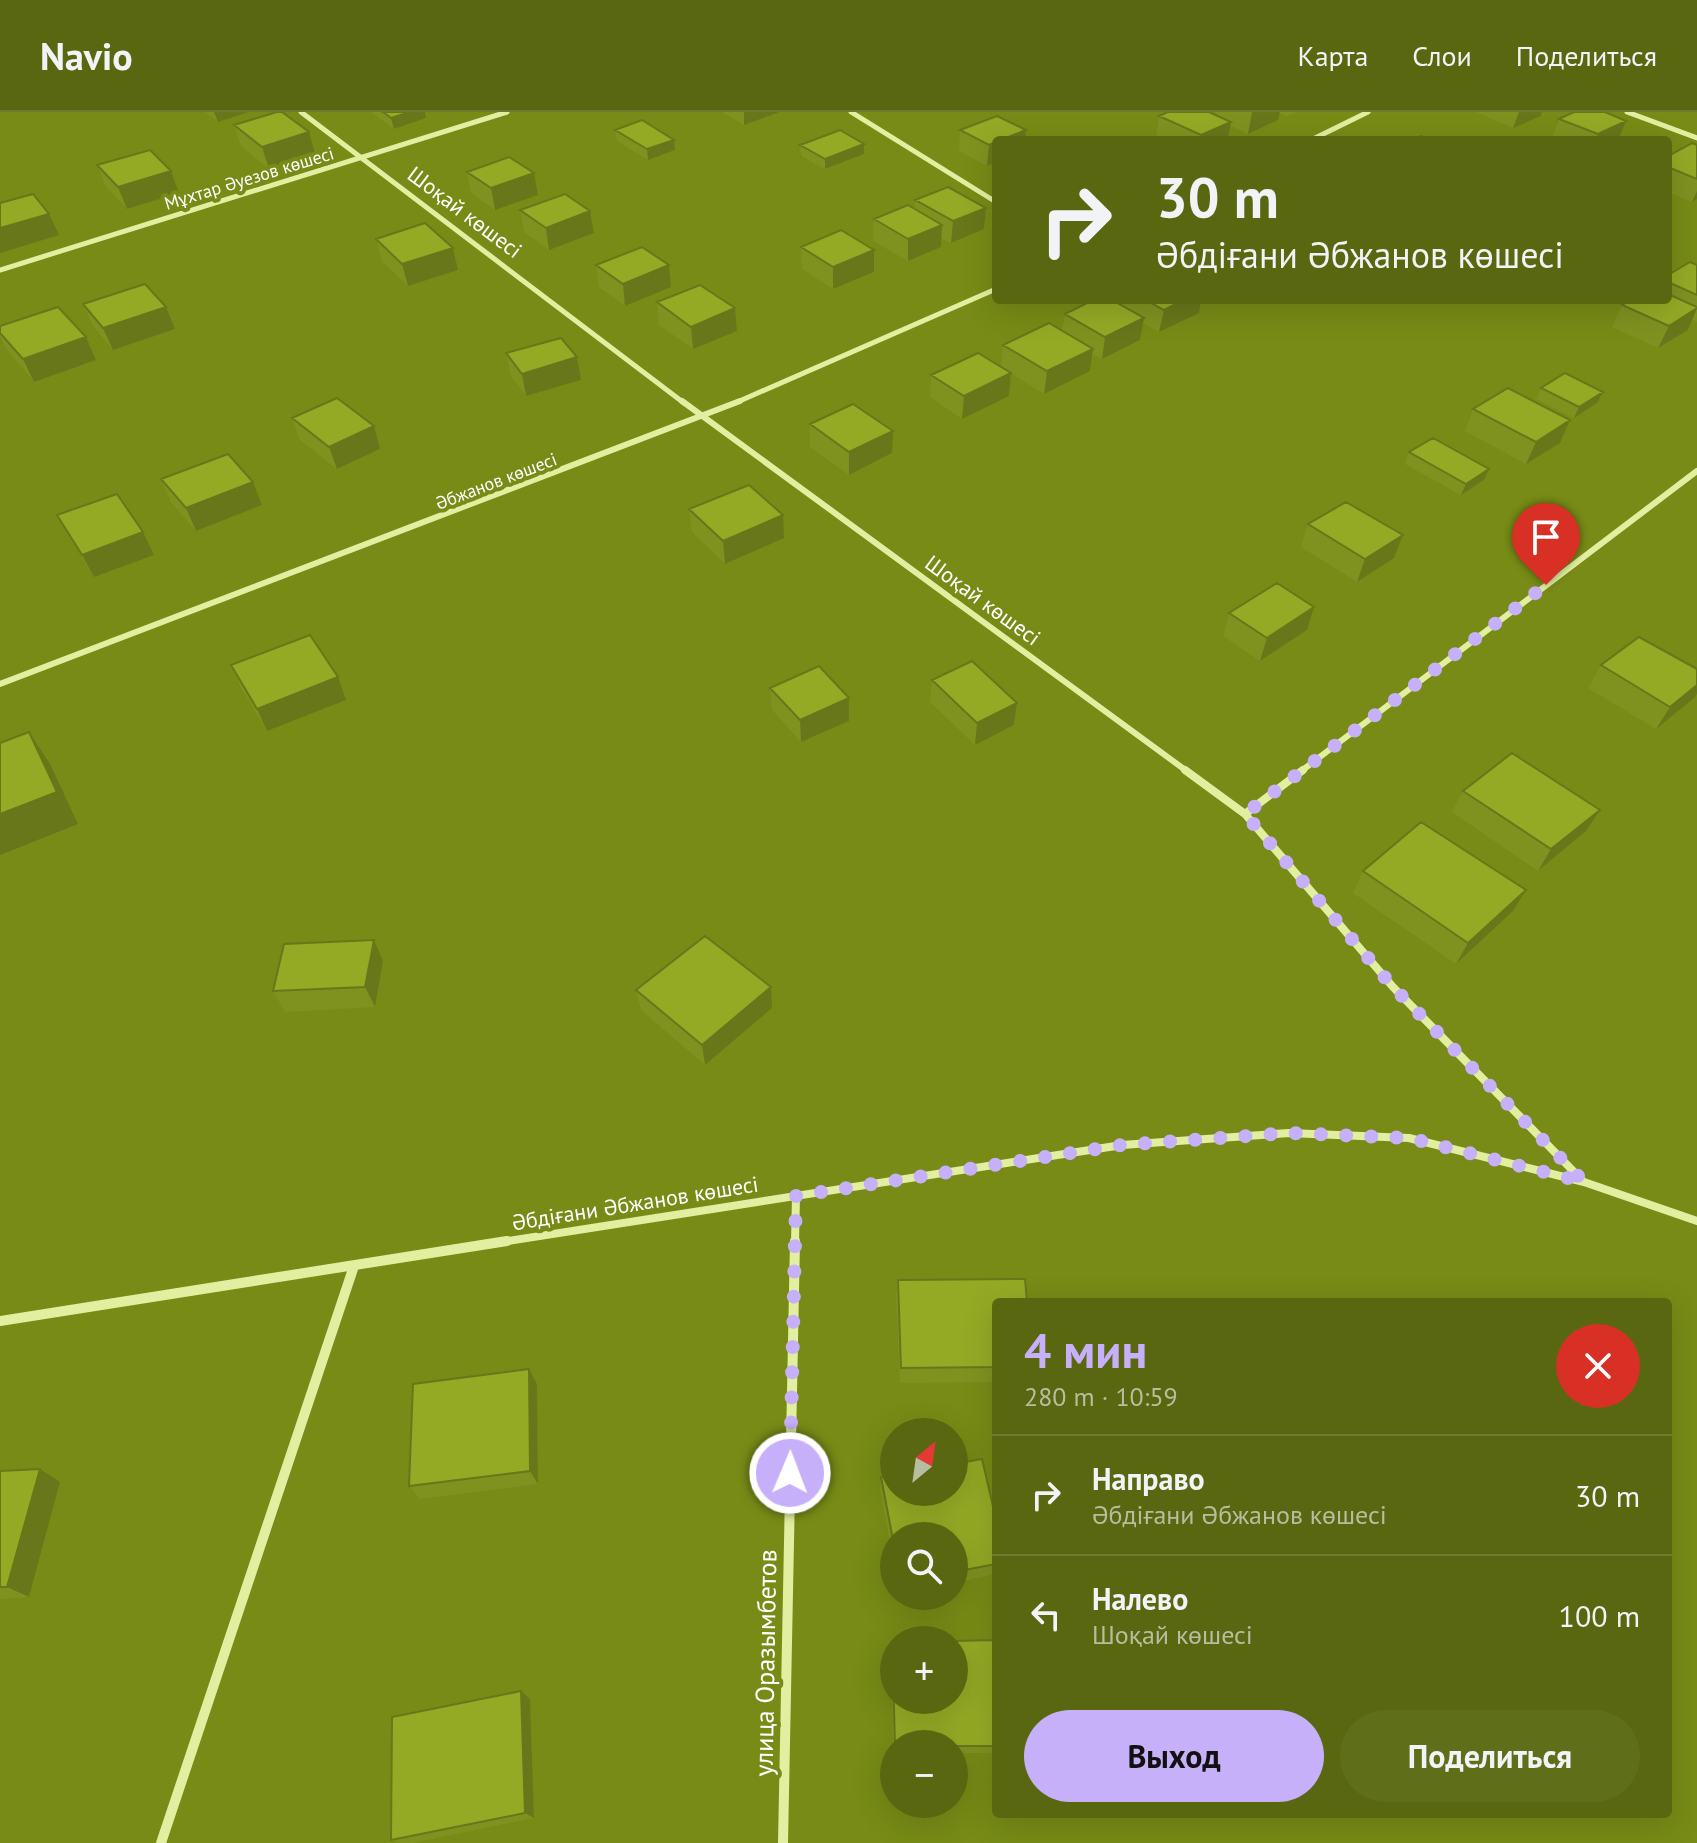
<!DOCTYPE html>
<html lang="ru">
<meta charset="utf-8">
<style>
:root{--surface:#596810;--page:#5f6e19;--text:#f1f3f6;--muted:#b7be9f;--line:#6e7b30;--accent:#c6b0fa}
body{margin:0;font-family:"PT Sans",sans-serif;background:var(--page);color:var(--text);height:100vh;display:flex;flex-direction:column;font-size:30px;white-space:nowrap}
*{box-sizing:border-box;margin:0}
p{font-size:26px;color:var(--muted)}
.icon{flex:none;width:44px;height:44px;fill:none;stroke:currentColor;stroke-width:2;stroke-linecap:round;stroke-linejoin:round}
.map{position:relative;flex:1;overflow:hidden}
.panel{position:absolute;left:992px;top:1186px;width:680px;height:520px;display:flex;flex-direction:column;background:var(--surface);border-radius:8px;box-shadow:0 8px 32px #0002}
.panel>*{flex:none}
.hud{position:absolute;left:992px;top:24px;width:680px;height:168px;border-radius:8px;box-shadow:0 8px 32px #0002;background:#596810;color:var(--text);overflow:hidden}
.needle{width:52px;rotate:29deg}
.buttons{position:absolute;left:880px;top:1306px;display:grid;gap:16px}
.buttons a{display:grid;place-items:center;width:88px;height:88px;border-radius:50%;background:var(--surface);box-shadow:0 8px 32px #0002;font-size:40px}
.pin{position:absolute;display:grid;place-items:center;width:68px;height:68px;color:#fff;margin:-82px -34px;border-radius:50% 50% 50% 0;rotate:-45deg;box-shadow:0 0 8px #0007}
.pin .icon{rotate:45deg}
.me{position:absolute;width:88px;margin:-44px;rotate:1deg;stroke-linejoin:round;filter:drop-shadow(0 0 6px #0008)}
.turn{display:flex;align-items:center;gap:28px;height:168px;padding:0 32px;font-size:36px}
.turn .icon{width:104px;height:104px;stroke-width:2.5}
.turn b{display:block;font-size:56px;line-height:68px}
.round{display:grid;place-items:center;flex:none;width:84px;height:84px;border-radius:42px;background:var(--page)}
.summary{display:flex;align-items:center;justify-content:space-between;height:136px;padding:0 32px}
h1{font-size:48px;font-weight:700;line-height:60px;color:var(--accent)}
.primary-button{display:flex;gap:16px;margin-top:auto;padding:16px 32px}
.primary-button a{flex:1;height:92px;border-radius:48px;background:var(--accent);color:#111;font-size:32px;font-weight:700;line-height:92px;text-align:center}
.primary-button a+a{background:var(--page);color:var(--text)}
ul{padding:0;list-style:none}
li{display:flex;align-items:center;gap:24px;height:120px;padding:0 32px;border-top:2px solid var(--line)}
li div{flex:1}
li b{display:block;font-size:30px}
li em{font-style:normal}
header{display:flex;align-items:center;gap:48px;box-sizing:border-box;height:112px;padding:0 40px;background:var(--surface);border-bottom:2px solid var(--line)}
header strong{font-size:38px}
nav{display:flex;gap:44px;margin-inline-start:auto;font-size:28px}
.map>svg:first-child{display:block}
</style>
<header>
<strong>Navio</strong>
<nav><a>Карта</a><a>Слои</a><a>Поделиться</a></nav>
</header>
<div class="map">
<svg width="1697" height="1731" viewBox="0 0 1697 1731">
<rect width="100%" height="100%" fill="#778b16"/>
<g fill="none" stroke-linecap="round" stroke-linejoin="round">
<!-- minor-far3 -->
<path stroke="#e2efa0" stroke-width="5" d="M301 0 684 291
M851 0 996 90
M1627 0 1697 26
M1311 28 1368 0
M0 158 507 0
M735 291 996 177"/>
<!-- minor-far2 -->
<path stroke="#e2efa0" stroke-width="6" d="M682 289 1188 660
M0 572 740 289
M1300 660 1697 359"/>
<!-- minor-far1 -->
<path stroke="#e2efa0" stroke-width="8" d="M1185 658 1245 702 1393 875 1582 1068
M1245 702 1303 658
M495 1131 1122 1033 1289 1021 1409 1026 1584 1070 1697 1109
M795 1131 796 1084"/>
<!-- minor -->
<path stroke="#e2efa0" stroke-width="10" d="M0 1209 507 1129
M161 1731 354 1154
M783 1731 795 1129"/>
</g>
<!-- wall -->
<path fill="#7f9220" d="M205 0H249L218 10Z
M371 0H425L426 6 394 17Z
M722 0H780L744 13Z
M1216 0H1297L1287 4 1280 1 1278 8 1248 22 1231 14 1228 28H1163L1156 25 1159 4 1215 3Z
M1476 0H1542L1541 4 1513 16Z
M1559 7 1618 28H1551Z
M234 13 315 41 269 57 241 34Z
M615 18 674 28 675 38 648 48 617 29Z
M960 18H1026L1025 28H996L987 54 959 39Z
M864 32V42L825 57 801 44 800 33Z
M1697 33V87L1692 90 1668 80V44Z
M97 53 171 59 179 81 127 97 106 75Z
M467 60 538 83 495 98 471 81Z
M915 88 986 96 984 117 951 131 941 126V135L908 149 873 129 874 107 915 97Z
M520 98 594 121 549 138 524 120Z
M376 127 453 136 458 158 408 174 382 149Z
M801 135 874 160 833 177 802 157Z
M596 153H669L671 175 625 194 599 175Z
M1697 153V210L1692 208 1688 218 1658 236 1612 215 1622 193 1668 188V163Z
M1118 188H1201L1199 201 1159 220 1143 211 1140 228 1102 247 1093 242 1090 259 1044 282 1001 255 1003 233 1062 219 1065 202 1118 191Z
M657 190 735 196 737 219 693 237 659 213Z
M83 192 175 217 113 238 93 214Z
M0 214 86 225 96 248 34 270 7 238 0 225Z
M506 241 581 268 526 284 511 264Z
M1011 261 1009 284 962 307 930 285 931 263Z
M1541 276 1597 291 1574 306 1536 287Z
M1473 297 1560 331 1526 352 1465 319Z
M292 306 380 337 337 357 300 328Z
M810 312 892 341 849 363 810 335Z
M1409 340 1489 357 1484 368 1461 383 1405 352Z
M161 367 262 393 196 419 171 390Z
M689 397 784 426 725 452 692 420Z
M57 403 143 420 154 443 94 465 70 426Z
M1308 412 1403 423 1394 446 1357 470 1301 435Z
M1229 501 1307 518 1260 549 1223 524Z
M231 553 346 588 267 619 241 576Z
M1601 553 1697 557V582L1694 586 1656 617 1588 576Z
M932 568 1017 591 1014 613 975 633 930 590Z
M770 576 849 609 801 630 772 598Z
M1463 679 1600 698 1586 719 1538 759 1452 700Z
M1363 759 1526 778 1513 799 1456 852 1353 781Z
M374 828 383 849 375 895 285 900 273 879Z
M636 878 772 896 705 953 641 898Z
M898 1168 996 1190V1270L900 1271 896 1185Z
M529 1257 537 1272 538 1372 420 1387 409 1374Z
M0 1359 60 1370 29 1485 0 1487Z
M881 1365 996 1407V1462L954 1471V1424H894V1451L880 1378Z
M996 1528V1641H954V1632H894L893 1641 891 1539 892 1529Z
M530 1587 534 1706 412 1731H399L391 1728Z"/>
<!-- shaded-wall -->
<path fill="#68771a" d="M214 0H249L218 10Z
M410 0H425L426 6 394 17 391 6Z
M744 0H780L744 13Z
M1252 0H1280L1278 8 1248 22Z
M1519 0H1542L1541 4 1513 16Z
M1626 9 1618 28H1596L1598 22Z
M1231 10 1228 28H1200L1201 23Z
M1026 18 1025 28H1001Z
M309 20 315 41 269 57 262 35Z
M674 28 675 38 648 48 647 37Z
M996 30V50L987 54 989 33Z
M864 32V42L825 57V47Z
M171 59 179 81 127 97 118 75Z
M534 61 538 83 495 98 491 76Z
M1697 79V87L1692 90Z
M986 96 984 117 951 131 953 109Z
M590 99 594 121 549 138 546 116Z
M49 102 59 123 0 141V116Z
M942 113 941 135 908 149V127Z
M453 136 458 158 408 174 402 152Z
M874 138V160L833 177V155Z
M669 153 671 175 625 194 623 172Z
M1184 188H1201L1199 201 1159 220 1164 198Z
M166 195 175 217 113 238 103 216Z
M735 196 737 219 693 237 691 215Z
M1697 196 1688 218 1658 236 1669 214Z
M1144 206 1140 228 1102 247 1105 225Z
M86 225 96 248 34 270 23 247Z
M1093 237 1090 259 1044 282 1047 259Z
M577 245 581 268 526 284 522 262Z
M1011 261 1009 284 962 307 964 284Z
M1603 280 1597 291 1574 306 1579 295Z
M1570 308 1560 331 1526 352 1536 330Z
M374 314 380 337 337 357 329 335Z
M893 319 892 341 849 363V340Z
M1489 357 1484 368 1461 383 1466 372Z
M253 370 262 393 196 419 186 396Z
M783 403 784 426 725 452 723 429Z
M143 420 154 443 94 465 82 443Z
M1403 423 1394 446 1357 470 1365 447Z
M1314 495 1307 518 1260 549 1267 526Z
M338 565 346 588 267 619 257 597Z
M1697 573V582L1694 586 1656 617 1670 595Z
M849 586V609L801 630 800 608Z
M1017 591 1014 613 975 633 977 611Z
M29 620 50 652 78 712 0 743V702Z
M1600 698 1586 719 1538 759 1551 737Z
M1526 778 1513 799 1456 852 1468 831Z
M374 828 383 849 375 895 365 875Z
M771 875 772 896 705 953 702 933Z
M529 1257 537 1272 538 1372 530 1359Z
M40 1357 60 1370 29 1485 7 1475Z
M521 1579 530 1587 534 1706 525 1701Z"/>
<!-- building -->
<path fill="#94aa25" stroke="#68771a" stroke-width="2" d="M277 0H282L309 20 262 35 234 13Z
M383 0H410L391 6Z
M1168 0H1209L1231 10 1201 23 1159 4Z
M1574 0H1605L1626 9 1598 22 1559 7Z
M997 4 1026 18 1001 28H996V30L989 33 960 18Z
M642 8 674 28 647 37 615 18Z
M840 18 864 32 825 47 800 33Z
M1421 24 1429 28H1412Z
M1692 31 1697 33V67L1668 55V44Z
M150 38 171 59 118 75 97 53Z
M509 45 534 61 491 76 467 60Z
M948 75 986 96 953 109 915 88Z
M33 82 49 102 0 116V91Z
M565 82 590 99 546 116 520 98Z
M908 93 942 113 908 127 874 107Z
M425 111 453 136 402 152 376 127Z
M841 118 874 138 833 155 801 135Z
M642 135 669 153 623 172 596 153Z
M1690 150 1697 153V183L1668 170V163Z
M145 172 166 195 103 216 83 192Z
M700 173 735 196 691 215 657 190Z
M1668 182 1697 195V196L1669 214 1622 193 1631 188H1668Z
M1093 188H1112L1144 206 1105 225 1065 202Z
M1146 188H1184L1164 198Z
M58 195 86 225 23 247 0 221V214Z
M1049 211 1093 237 1047 259 1003 233Z
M561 226 577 245 522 262 506 241Z
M978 241 1011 261 964 284 931 263Z
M1565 261 1603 280 1579 295 1541 276Z
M1508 276 1570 308 1536 330 1473 297Z
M337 286 374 314 329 335 292 306Z
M853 292 893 319 849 340 810 312Z
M1433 326 1489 357 1466 372 1409 340Z
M228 342 253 370 186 396 161 367Z
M749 373 783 403 723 429 689 397Z
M117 382 143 420 82 443 57 403Z
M1346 390 1403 423 1365 447 1308 412Z
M1277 471 1314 495 1267 526 1229 501Z
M310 523 338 565 257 597 231 553Z
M1639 525 1697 557V573L1670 595 1601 553Z
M972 549 1017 591 977 611 932 568Z
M819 554 849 586 800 608 770 576Z
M29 620 57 680 0 702V631Z
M1512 641 1600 698 1551 737 1463 679Z
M1421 710 1526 778 1468 831 1363 759Z
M705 824 771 875 702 933 636 878Z
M374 828 365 875 273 879 284 832Z
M1025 1167 1027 1190H996V1255L901 1256 898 1168Z
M529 1257 530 1359 409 1374 413 1272Z
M982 1347 996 1407V1452L954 1460V1424H894V1433L881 1365 894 1363V1380H954V1352Z
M40 1357 7 1475H0V1359Z
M996 1528V1634H954V1632H895L892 1529H894V1588H954V1529Z
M521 1579 525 1701 391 1728 392 1605Z"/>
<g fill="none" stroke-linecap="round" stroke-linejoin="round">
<!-- route -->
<path stroke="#c6b0fa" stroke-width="14" stroke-dasharray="0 25.2" d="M790 1361 796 1084 1122 1033 1289 1021 1409 1026 1584 1070 1393 875 1245 702 1546 473"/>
</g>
<g text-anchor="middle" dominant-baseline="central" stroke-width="8" stroke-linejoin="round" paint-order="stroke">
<!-- far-street labels -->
<g font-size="18" fill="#fff" stroke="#778b16">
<text transform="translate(249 66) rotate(-17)">Мұхтар Әуезов көшесі</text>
<text transform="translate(496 369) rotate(-21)">Әбжанов көшесі</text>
</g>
<!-- street labels -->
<g font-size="22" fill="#fff" stroke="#778b16">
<text transform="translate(465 100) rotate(37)">Шоқай көшесі</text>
<text transform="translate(983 488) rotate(36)">Шоқай көшесі</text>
<text transform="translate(635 1091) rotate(-9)">Әбдіғани Әбжанов көшесі</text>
</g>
<!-- near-street labels -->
<g font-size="26" fill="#fff" stroke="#778b16">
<text transform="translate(765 1551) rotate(-89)">улица Оразымбетов</text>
</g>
</g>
</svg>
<div class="buttons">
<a><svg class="needle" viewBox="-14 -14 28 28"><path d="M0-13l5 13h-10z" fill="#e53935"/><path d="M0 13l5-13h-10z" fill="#b7be9f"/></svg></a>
<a><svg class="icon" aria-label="search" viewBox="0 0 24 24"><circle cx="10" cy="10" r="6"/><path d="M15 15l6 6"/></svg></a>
<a>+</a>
<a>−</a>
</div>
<div class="pin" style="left:1546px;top:473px;background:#d93025"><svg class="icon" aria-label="arrive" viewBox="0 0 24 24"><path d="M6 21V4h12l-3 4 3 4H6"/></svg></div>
<svg class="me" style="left:790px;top:1361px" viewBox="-20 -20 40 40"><circle r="17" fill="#c6b0fa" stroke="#fff" stroke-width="3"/><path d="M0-11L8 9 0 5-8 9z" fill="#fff"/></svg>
<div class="hud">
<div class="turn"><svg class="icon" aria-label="right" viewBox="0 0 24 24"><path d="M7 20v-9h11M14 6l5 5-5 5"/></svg><div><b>30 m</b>Әбдіғани Әбжанов көшесі</div></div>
</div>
<section class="panel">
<div class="summary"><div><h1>4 мин</h1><p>280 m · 10:59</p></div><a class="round" style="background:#d93025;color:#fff"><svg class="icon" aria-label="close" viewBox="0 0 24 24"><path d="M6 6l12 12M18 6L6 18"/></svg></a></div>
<ul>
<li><svg class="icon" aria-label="right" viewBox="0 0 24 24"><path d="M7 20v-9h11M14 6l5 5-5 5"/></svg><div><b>Направо</b><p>Әбдіғани Әбжанов көшесі</p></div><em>30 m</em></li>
<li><svg class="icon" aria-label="left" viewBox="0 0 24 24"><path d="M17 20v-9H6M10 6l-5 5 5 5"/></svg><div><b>Налево</b><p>Шоқай көшесі</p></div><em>100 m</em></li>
</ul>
<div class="primary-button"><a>Выход</a><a>Поделиться</a></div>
</section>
</div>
